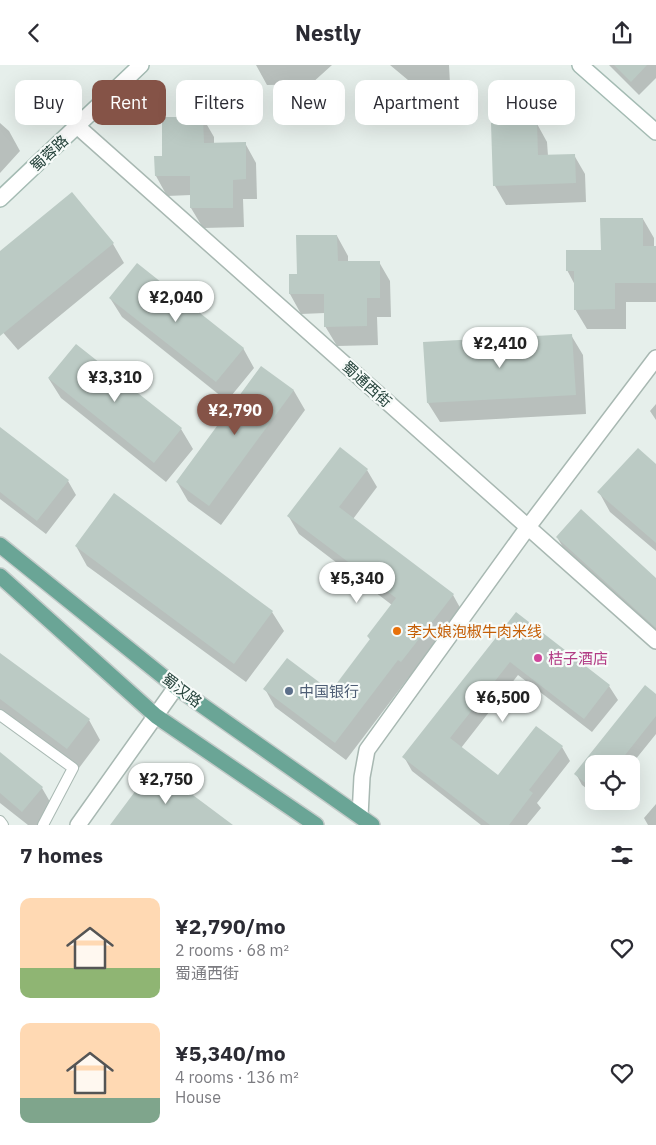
<!DOCTYPE html>
<meta charset="utf-8">
<style>
:root{--surface:#fff;--page:#f2f2f3;--text:#2b2b33;--muted:#7c7c81;--accent:#855347}
body{margin:0;font-family:"IBM Plex Sans","Noto Sans SC",sans-serif;background:var(--page);color:var(--text);height:100vh;display:flex;flex-direction:column;font-size:19px;white-space:nowrap}
*{box-sizing:border-box;margin:0}
p{font-size:16px;color:var(--muted)}
.icon{flex:none;width:28px;height:28px;fill:none;stroke:currentColor;stroke-width:2;stroke-linecap:round;stroke-linejoin:round}
.map{position:relative;height:760px;overflow:hidden}
.sheet{display:flex;flex-direction:column;background:var(--surface);flex:1}
.sheet>*{flex:none}
.top-card{position:absolute;left:15px;top:15px;width:626px;height:45px;display:flex;gap:10px}
.controls{position:absolute;left:585px;top:690px;display:grid;gap:10px}
.controls a{display:grid;place-items:center;width:55px;height:55px;border-radius:10px;background:var(--surface);box-shadow:0 5px 20px #0002;font-size:25px}
.price{position:absolute;translate:-50% -42px;padding:0 11px;border-radius:18px;background:#fff;color:#222;font-size:16px;line-height:32px;filter:drop-shadow(0 1px 2px #0008)}
.price::after{content:'';position:absolute;left:50%;top:30px;width:15px;height:11px;margin-left:-8px;background:inherit;clip-path:polygon(0 0,100% 0,50% 100%)}
.price.on{background:var(--accent);color:#fff}
ul{padding:0;list-style:none}
li{display:flex;align-items:center;gap:15px;height:125px;padding:0 20px}
li span{display:grid;place-items:center;flex:none;width:140px;height:100px;border-radius:10px;color:#555}
li>.icon{margin-inline-start:auto}
span .icon{width:60px;height:60px;fill:#fffc;stroke-width:1}
li b{font-size:21px}
h2{display:flex;justify-content:space-between;align-items:center;height:60px;padding:0 20px;font-size:21px}
.chip{padding:0 18px;border-radius:10px;background:var(--surface);box-shadow:0 5px 20px #0002;font-size:18px;line-height:45px}
.chip.on{background:var(--accent);color:#fff}
header{display:flex;justify-content:space-between;align-items:center;height:65px;padding:0 20px;background:var(--surface);font-size:22px;font-weight:700}
.map>svg:first-child{display:block}
</style>
<header><svg class="icon" aria-label="back" viewBox="0 0 24 24"><path d="M15 5l-7 7 7 7"/></svg>Nestly<svg class="icon" aria-label="share" viewBox="0 0 24 24"><path d="M12 15V3M7 8l5-5 5 5M5 13v7h14v-7"/></svg></header>
<div class="map">
<svg width="656" height="760" viewBox="0 0 656 760">
<rect width="100%" height="100%" fill="#e6efeb"/>
<path fill="#0003" d="M256,0H332L311,19L267,20Z
M390,0H449L450,19L414,20Z
M609,0H656V13L639,30Z
M203,53L214,72V79L245,78L256,98L257,134H243L244,162L203,163L191,143V130L167,131L156,111L164,92Z
M536,57L547,77L548,91L574,90L585,109L586,137L506,140L495,121Z
M0,58L9,66L20,86L0,108Z
M643,154L654,173V182H656V237H626V264H587L575,244V220L567,205L602,187Z
M337,171L348,191V197H379L390,216L391,252H377L378,280L337,281L325,261V248L301,249L290,229V211L298,210Z
M113,179L124,198L18,285L0,264V187Z
M110,233L243,283L254,303L227,336L122,252Z
M571,270L583,290L586,349L440,357L428,338Z
M76,280L181,364L193,384L166,417L61,333L49,314Z
M261,302L294,326L305,345L221,460L188,436L177,417Z
M656,339V355L650,346Z
M0,363L68,416L76,430L46,469L0,434Z
M656,401V486L610,447L599,427Z
M367,405L377,422L353,454L453,530L463,548L412,614L409,612L346,695L275,642L265,624L331,628L371,576L368,571L392,540L299,469L289,452Z
M557,472L656,515V571L568,491Z
M76,481L272,547L284,566L246,617L87,501Z
M516,549L609,621L618,635L592,667L518,610L461,683L498,712L562,682L570,696L537,738L541,743L527,760H481L412,706L404,692Z
M0,590L89,655L100,675L79,703L0,644Z
M656,630V669L631,700L594,699V729L582,720L576,709Z
M0,689L42,723L53,742L38,760H28L0,738Z
M656,739V760H648L644,753Z"/>
<path fill="#bbcac4" d="M614,0H647L631,17Z
M162,52H203L204,78L246,77V114L233,115V143H190V111H155L154,91H162Z
M537,56L538,90L575,89L576,118L493,121L491,58Z
M72,127L114,178L0,271V186Z
M600,153H643V181H656V218H615V244L574,245V206H566V185H601Z
M296,170H337L338,196H380V233H367V261L324,262V229H289V209H297Z
M137,198L244,283L216,317L109,233Z
M572,269L576,330L427,338L423,277Z
M76,279L182,363L154,398L48,313Z
M261,301L294,325L209,441L176,417Z
M0,362L69,415L37,456L0,427Z
M340,382L368,404L339,442L454,529L401,597L398,595L335,678L263,624L287,593L331,626L370,574L367,571L396,533L287,451Z
M638,383L656,399V478L597,427Z
M114,428L273,546L234,599L75,481Z
M581,444L656,513V563L556,472Z
M516,547L610,620L584,654L510,597L450,673L498,710L536,661L563,681L529,725L533,728L509,760H490L402,692Z
M0,588L90,654L67,684L0,634Z
M645,620L656,629V651L618,699H594V725L574,709Z
M0,687L43,722L22,747L0,728Z
M154,701L233,760H110Z"/>
<g fill="none" stroke-linecap="round" stroke-linejoin="round">
<g stroke="#a8b8b2" stroke-width="12">
<path id="lane" d="M0,650L73,703L43,760
M0,756L3,760"/>
</g>
<g stroke="#a8b8b2" stroke-width="18">
<path id="street" d="M77,61L656,576
M360,751L362,712L367,685L528,462L656,293
M78,760L176,622"/>
</g>
<g stroke="#a4bbb3" stroke-width="18">
<path id="secondary" d="M580,0L656,67
M0,134L141,0"/>
</g>
<g stroke="#c2cac8" stroke-width="18">
<path id="primary" d="M0,480L176,622L372,760
M0,511L156,651L316,760"/>
</g>
<use href="#lane" stroke="#fff" stroke-width="10"/>
<use href="#street" stroke="#fff" stroke-width="15"/>
<use href="#secondary" stroke="#fff" stroke-width="15"/>
<use href="#primary" stroke="#6aa596" stroke-width="15"/>
</g>
<circle fill="#e8710a" stroke="#f7fbf9" stroke-width="2" cx="397" cy="566" r="5"/>
<circle fill="#d1479c" stroke="#f7fbf9" stroke-width="2" cx="538" cy="593" r="5"/>
<circle fill="#5c6f8a" stroke="#f7fbf9" stroke-width="2" cx="289" cy="626" r="5"/>
<g text-anchor="middle" dominant-baseline="central" stroke-width="4.5" stroke-linejoin="round" paint-order="stroke">
<g font-size="15" fill="#24423a" stroke="#f7fbf9">
<text transform="translate(49 88) rotate(-43)">蜀蓉路</text>
<text transform="translate(367 319) rotate(42)">蜀通西街</text>
<text transform="translate(182 625) rotate(37)">蜀汉路</text>
</g>
<g font-size="15" fill="#c56008" stroke="#f7fbf9" text-anchor="start">
<text x="407" y="566">李大娘泡椒牛肉米线</text>
</g>
<g font-size="15" fill="#b23c85" stroke="#f7fbf9" text-anchor="start">
<text x="548" y="593">桔子酒店</text>
</g>
<g font-size="15" fill="#4e5e75" stroke="#f7fbf9" text-anchor="start">
<text x="299" y="626">中国银行</text>
</g>
</g>
</svg>
<div class="controls">
<a><svg class="icon" aria-label="locate" viewBox="0 0 24 24"><circle cx="12" cy="12" r="6"/><path d="M12 2v4M12 18v4M2 12h4M18 12h4"/></svg></a>
</div>
<b class="price" style="left:176px;top:258px">¥2,040</b>
<b class="price" style="left:500px;top:304px">¥2,410</b>
<b class="price" style="left:115px;top:338px">¥3,310</b>
<b class="price on" style="left:235px;top:371px">¥2,790</b>
<b class="price" style="left:357px;top:539px">¥5,340</b>
<b class="price" style="left:503px;top:658px">¥6,500</b>
<b class="price" style="left:166px;top:740px">¥2,750</b>
<div class="top-card">
<a class="chip">Buy</a>
<a class="chip on">Rent</a>
<a class="chip">Filters</a>
<a class="chip">New</a>
<a class="chip">Apartment</a>
<a class="chip">House</a>
</div>
</div>
<section class="sheet">
<h2>7 homes<svg class="icon" aria-label="filters" viewBox="0 0 24 24"><path d="M4 7h16M4 17h16"/><circle cx="9" cy="7" r="2"/><circle cx="15" cy="17" r="2"/></svg></h2>
<ul>
<li><span style="background:linear-gradient(#ffd9b3 70%,#8fb573 0)"><svg class="icon" aria-label="home" viewBox="0 0 24 24"><path d="M3 11l9-7 9 7M6 9v11h12V9"/></svg></span><div><b>¥2,790/mo</b><p>2 rooms · 68 m²</p><p>蜀通西街</p></div><svg class="icon" aria-label="heart" viewBox="0 0 24 24"><path d="M12 20l-8-8c-3-5 5-10 8-4 3-6 11-1 8 4z"/></svg></li>
<li><span style="background:linear-gradient(#ffd9b3 75%,#7fa58c 0)"><svg class="icon" aria-label="home" viewBox="0 0 24 24"><path d="M3 11l9-7 9 7M6 9v11h12V9"/></svg></span><div><b>¥5,340/mo</b><p>4 rooms · 136 m²</p><p>House</p></div><svg class="icon" aria-label="heart" viewBox="0 0 24 24"><path d="M12 20l-8-8c-3-5 5-10 8-4 3-6 11-1 8 4z"/></svg></li>
</ul>
</section>
